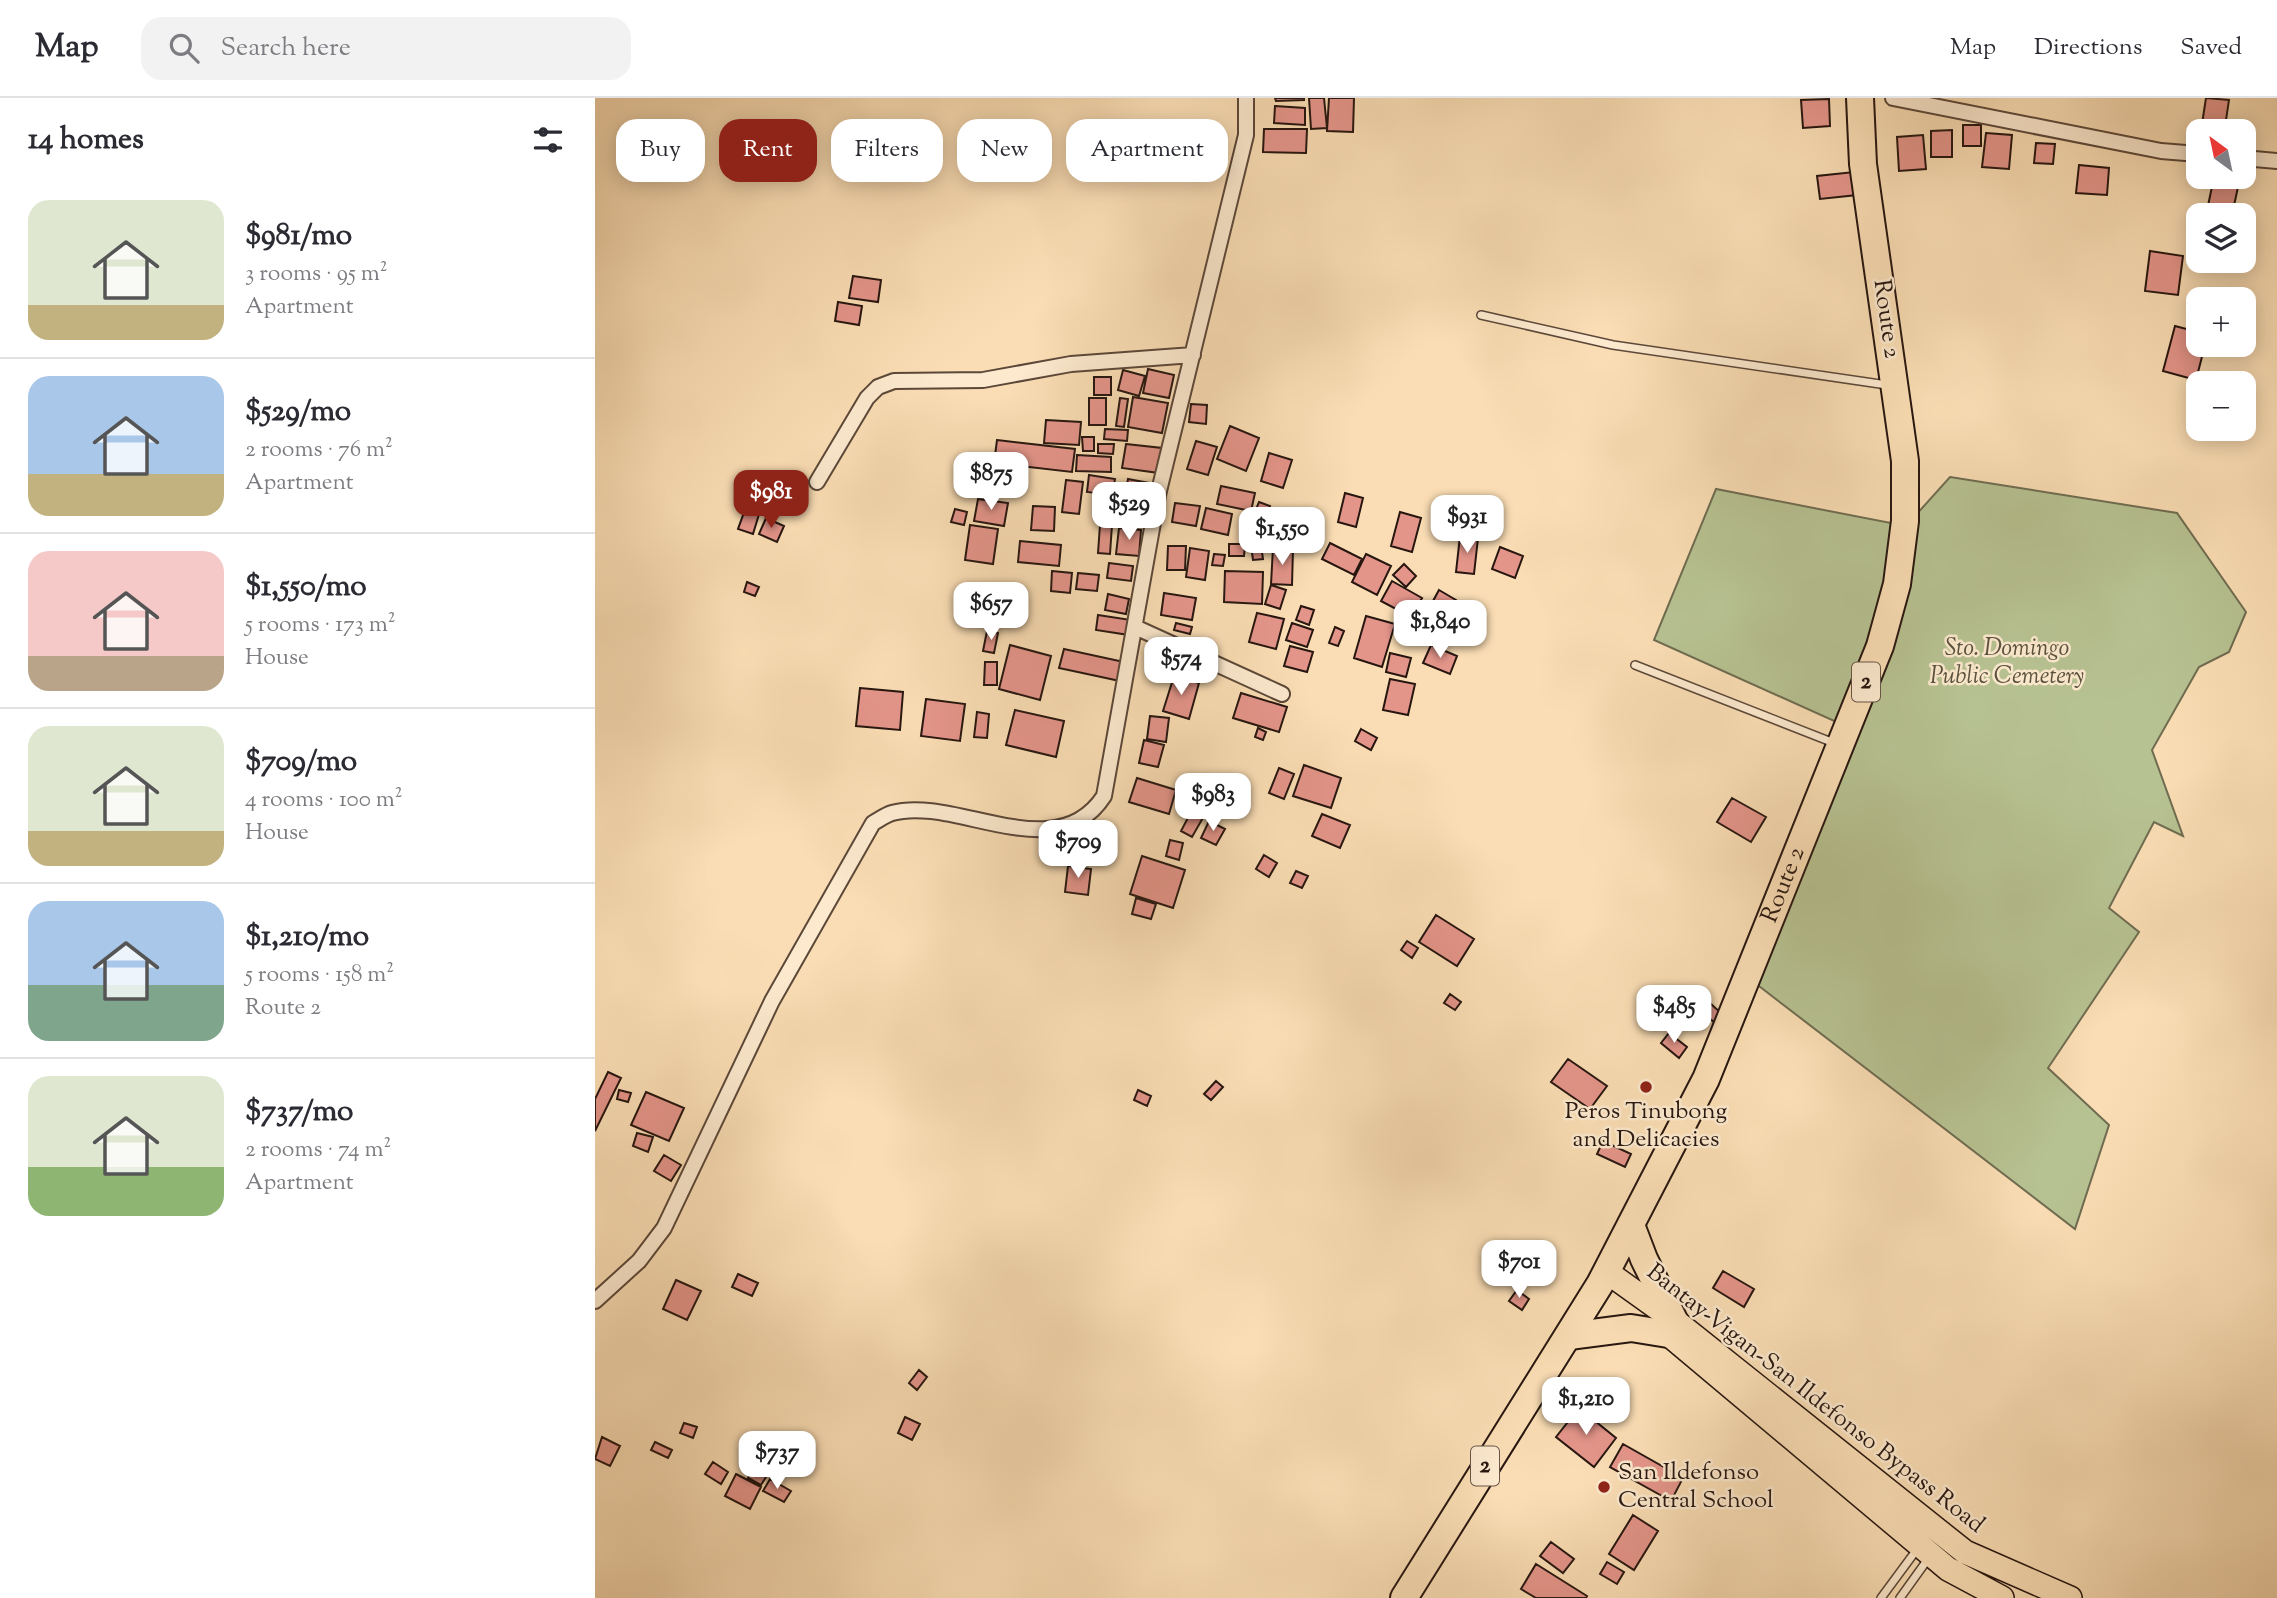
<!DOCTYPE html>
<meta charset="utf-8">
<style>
:root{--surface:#fff;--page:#f2f2f3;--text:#2b2b33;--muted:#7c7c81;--line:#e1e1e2;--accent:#8f2418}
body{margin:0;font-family:"Sorts Mill Goudy",serif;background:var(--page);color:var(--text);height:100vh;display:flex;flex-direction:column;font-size:26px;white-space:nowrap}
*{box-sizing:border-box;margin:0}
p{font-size:23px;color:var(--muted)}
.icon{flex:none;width:38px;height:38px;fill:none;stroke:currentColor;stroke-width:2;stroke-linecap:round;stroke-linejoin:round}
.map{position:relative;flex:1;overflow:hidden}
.panel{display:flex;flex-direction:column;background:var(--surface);width:595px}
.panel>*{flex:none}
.banner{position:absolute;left:21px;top:21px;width:665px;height:63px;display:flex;gap:14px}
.needle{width:46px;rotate:327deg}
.tools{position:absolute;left:1591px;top:21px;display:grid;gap:14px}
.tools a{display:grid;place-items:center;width:70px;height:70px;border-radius:14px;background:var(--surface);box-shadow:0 4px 18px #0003;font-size:35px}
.price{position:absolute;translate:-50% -60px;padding:0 16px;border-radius:14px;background:#fff;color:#222;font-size:23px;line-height:46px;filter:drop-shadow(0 2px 4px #0008)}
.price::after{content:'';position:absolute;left:50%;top:42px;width:21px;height:16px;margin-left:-10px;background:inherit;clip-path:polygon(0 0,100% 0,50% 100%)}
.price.selected{background:var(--accent);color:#fff}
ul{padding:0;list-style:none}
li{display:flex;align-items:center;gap:21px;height:175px;padding:0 28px}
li+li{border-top:2px solid var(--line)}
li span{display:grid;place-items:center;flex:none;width:196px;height:140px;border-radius:21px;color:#555}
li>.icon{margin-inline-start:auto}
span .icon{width:84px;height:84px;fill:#fffc;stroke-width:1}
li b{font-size:30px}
h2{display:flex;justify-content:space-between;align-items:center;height:84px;padding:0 28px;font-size:30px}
.tag{padding:0 24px;border-radius:21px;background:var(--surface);box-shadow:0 4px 18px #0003;font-size:24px;line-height:63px}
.tag.selected{background:var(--accent);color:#fff}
header{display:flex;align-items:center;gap:42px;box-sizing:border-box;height:98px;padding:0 35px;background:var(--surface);border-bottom:2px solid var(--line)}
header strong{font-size:33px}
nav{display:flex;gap:38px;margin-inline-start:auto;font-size:24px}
.search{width:490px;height:63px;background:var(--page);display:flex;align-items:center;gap:18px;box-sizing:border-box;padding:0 24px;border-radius:21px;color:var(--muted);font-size:26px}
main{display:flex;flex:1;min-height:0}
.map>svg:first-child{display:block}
</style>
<header>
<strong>Map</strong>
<div class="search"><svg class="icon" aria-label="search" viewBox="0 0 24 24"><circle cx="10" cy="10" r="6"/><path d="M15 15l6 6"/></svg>Search here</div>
<nav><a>Map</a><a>Directions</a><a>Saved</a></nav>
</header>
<main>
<section class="panel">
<h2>14 homes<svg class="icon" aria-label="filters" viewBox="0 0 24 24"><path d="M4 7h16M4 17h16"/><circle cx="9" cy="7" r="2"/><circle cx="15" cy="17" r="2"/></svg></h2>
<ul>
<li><span style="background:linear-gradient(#dfe7d0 75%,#c2b280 0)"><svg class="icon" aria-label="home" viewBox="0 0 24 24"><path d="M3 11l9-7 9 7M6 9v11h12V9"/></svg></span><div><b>$981/mo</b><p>3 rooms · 95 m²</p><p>Apartment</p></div></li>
<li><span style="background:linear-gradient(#a9c7e8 70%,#c2b280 0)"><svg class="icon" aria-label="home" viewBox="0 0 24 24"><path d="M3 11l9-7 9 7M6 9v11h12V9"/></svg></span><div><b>$529/mo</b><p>2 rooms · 76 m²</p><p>Apartment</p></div></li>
<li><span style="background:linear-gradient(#f6c9c9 75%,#b9a48a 0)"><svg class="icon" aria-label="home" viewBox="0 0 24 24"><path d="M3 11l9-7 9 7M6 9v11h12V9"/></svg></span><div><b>$1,550/mo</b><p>5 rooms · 173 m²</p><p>House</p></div></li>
<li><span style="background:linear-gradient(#dfe7d0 75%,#c2b280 0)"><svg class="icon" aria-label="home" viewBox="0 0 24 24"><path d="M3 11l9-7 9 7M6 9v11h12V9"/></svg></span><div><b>$709/mo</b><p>4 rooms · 100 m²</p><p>House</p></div></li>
<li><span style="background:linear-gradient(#a9c7e8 60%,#7fa58c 0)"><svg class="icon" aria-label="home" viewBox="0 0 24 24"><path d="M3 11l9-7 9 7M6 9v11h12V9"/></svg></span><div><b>$1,210/mo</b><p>5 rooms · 158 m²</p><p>Route 2</p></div></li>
<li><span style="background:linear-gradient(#dfe7d0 65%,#8fb573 0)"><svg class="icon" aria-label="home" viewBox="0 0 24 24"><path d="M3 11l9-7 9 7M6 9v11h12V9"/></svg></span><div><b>$737/mo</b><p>2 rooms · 74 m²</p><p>Apartment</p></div></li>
</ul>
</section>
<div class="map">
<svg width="1682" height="1500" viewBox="0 0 1682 1500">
<rect width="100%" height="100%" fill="#faddb4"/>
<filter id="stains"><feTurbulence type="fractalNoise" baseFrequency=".00286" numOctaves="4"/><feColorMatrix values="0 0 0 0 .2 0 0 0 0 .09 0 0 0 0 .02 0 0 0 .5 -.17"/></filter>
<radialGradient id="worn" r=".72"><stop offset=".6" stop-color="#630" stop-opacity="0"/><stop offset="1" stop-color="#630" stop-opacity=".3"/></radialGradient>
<path fill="#b7c292" stroke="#6f6c51" stroke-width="2" d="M1355,379L1582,415L1651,514L1634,554L1604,569L1557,652L1588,738L1559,724L1514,810L1544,834L1453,970L1514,1027L1480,1131L1160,885L1255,630L1059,542L1121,391L1311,428Z"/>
<path fill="#e4958a" stroke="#271610" stroke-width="2" d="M680,0H709V2L681,3Z
M714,0H729L732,30L716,31Z
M734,0H759L758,34L732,33Z
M1611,0L1634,2L1630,29L1607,26Z
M1234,1L1235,28L1208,30L1206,2Z
M680,8L710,10V27L679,25Z
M1368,27H1386V48H1368Z
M669,31H712L711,55L668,54Z
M1357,32V59H1336V33Z
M1391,35L1417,37L1414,71L1387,69Z
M1648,36L1657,38L1654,52L1648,51Z
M1328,37L1331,71L1304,73L1302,39Z
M1441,45L1460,46L1458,66L1439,65Z
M1484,67L1514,70L1512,97L1481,95Z
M1259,74L1262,97L1225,101L1222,78Z
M1618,84L1643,89L1637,117H1611Z
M1555,153L1588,158L1583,197L1550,193Z
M1630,163H1640V168L1629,167Z
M258,178L286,182L283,204L254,200Z
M243,204L267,208L264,227L240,223Z
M1580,228L1603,234V247H1610L1601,282L1568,273Z
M553,271L579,277L574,300L548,295Z
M528,272L550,278L544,298L523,292Z
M499,279H516V297H499Z
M538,299L573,305L567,335L533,329Z
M494,300H511V327H494Z
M525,300L533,301L529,329L521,328Z
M596,306L612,307L611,326L594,324Z
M451,322L486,324L484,347L449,345Z
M635,328L664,340L651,373L622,361Z
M510,331L533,332L532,343L509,341Z
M487,339H499V353H488Z
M402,342L480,351L477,374L399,365Z
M601,343L622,349L613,377L592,371Z
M503,346H519L518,356L503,355Z
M531,346L567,350L564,375L527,370Z
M674,355L697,362L688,390L666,383Z
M482,357L516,359V374L481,373Z
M494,377L520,381L517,397L492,394Z
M533,381L560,386L556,408L529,403Z
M471,382L488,384L484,416L467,414Z
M626,388L660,395L656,413L622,406Z
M750,395L768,400L761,429L743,424Z
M383,401L413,405L409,428L379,423Z
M664,404L675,408L668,426L657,421Z
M580,405L605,408L601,428L577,424Z
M438,408L460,409L459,433L436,432Z
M511,408L558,415L556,429L509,422Z
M151,409L165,413L158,436L143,431Z
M611,410L637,416L633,437L606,431Z
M360,411L372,414L369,427L356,424Z
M805,414L826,420L817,454L796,448Z
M171,420L189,428L182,444L164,436Z
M684,421L709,428L703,448L678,440Z
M375,427L403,431L398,466L370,462Z
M505,427H517L515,456L503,455Z
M524,430L546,432L544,458L521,456Z
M865,438L883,440L879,476L861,474Z
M425,443L466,447L464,468L423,464Z
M735,445L767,461L759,477L727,461Z
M634,446H650L649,458H634Z
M666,447L668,461L658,462L656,448Z
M573,448H591L590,472H572Z
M905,449L928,458L920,480L897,471Z
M595,450L614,453L610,482L591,479Z
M678,450L698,451L697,487L676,486Z
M619,456L630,457L628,468L617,467Z
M771,456L796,468L782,497L757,484Z
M514,465L538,468L536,483L512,480Z
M809,466L821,478L811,489L798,477Z
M457,473L477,475L475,495L456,493Z
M630,473L668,474L667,506L629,504Z
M483,475L504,477L502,493L481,491Z
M797,483L827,500L816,519L786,503Z
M152,484L164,489L160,498L149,494Z
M676,487L691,492L685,511L670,506Z
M844,492L861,502L847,526L831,516Z
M569,495L601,500L597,522L566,517Z
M513,496L534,501L531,516L510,512Z
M706,508L719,512L714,527L701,522Z
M662,515L689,521L681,551L654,544Z
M503,517L536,522L534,537L501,532Z
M771,518L800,526L787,569L759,560Z
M581,525L597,529L595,536L579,532Z
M697,525L718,532L712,549L691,542Z
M740,529L749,533L743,548L734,545Z
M392,533L403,535L399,555L388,553Z
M415,547L456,558L445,602L404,591Z
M836,547L862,558L855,576L828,565Z
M695,548L718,554L712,574L689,568Z
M469,551L529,564L525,583L464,570Z
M795,555L816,560L811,579L791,574Z
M390,564H402V587H389Z
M579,578L604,585L594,621L568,613Z
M795,581L820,586L813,617L788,612Z
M265,590L308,594L305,632L261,628Z
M646,595L692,609L684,634L638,620Z
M331,601L370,606L365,643L326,638Z
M420,612L469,623L461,659L411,647Z
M382,614L394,616L392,640L379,639Z
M555,618L574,620L571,644L552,641Z
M663,630L671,634L668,642L660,639Z
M766,631L782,640L776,652L760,643Z
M549,642L569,647L563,669L544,665Z
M709,667L746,680L736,710L698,698Z
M684,670L699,676L689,701L674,695Z
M542,680L581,692L574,716L534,704Z
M1137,700L1171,719L1156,744L1122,724Z
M597,712L609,718L597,739L586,733Z
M727,716L755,727L745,750L717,738Z
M614,723L630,731L621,747L606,740Z
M575,742L588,745L584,762L571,758Z
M669,757L682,765L674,779L661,771Z
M547,758L590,772L578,810L535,796Z
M473,768L496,771L493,797L470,794Z
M701,773L713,778L707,790L695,785Z
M541,800L561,806L556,821L537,816Z
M841,817L879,841L862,868L824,844Z
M812,843L823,850L817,860L806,852Z
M855,896L866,904L860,912L849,905Z
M1116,906L1127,916L1120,925L1108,915Z
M1074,935L1092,949L1084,960L1066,945Z
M973,961L1012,988L995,1011L956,984Z
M13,974L26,980L0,1033V1001Z
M621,983L628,989L616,1002L609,996Z
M24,992L36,995L33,1004L22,1001Z
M543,992L556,998L552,1008L539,1002Z
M51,994L89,1010L74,1043L36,1027Z
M42,1035L58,1039L53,1054L38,1048Z
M1008,1043L1036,1056L1030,1069L1002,1056Z
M69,1057L86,1067L76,1083L59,1073Z
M1128,1173L1159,1191L1149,1209L1118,1190Z
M143,1176L163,1185L157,1198L137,1189Z
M81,1182L106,1193L92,1222L68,1211Z
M922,1192L934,1201L927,1212L914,1203Z
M324,1272L332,1279L322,1292L314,1285Z
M984,1310L1021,1340L999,1369L961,1339Z
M310,1319L325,1326L317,1342L303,1335Z
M89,1325L102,1329L98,1340L85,1335Z
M7,1339L25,1348L15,1368L0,1361Z
M60,1344L77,1352L73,1360L56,1352Z
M1028,1346L1088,1380L1076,1403L1015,1369Z
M118,1364L133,1374L126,1386L110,1376Z
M158,1371L171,1379L166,1387L153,1380Z
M141,1376L166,1389L155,1411L130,1398Z
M175,1381L196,1393L189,1404L168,1393Z
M1038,1417L1063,1433L1039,1472L1014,1456Z
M956,1444L979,1461L968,1475L945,1458Z
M1012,1464L1029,1474L1022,1486L1005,1476Z
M941,1466L992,1498L991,1500H941L926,1491Z"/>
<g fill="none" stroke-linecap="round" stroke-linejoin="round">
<g stroke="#5c4839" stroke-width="10">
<path id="lane" d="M886,217L1018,247L1292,287
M1040,567L1239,645
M1286,1500L1323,1450
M1305,1500L1333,1461"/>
</g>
<g stroke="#5c4839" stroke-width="18">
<path id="street" d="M1298,0L1566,53L1603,56
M1648,60L1682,63
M222,384L272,300L283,289L299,283L388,282L476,266L598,257
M540,529L687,596
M0,1203L44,1163L69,1130L177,903L278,725C284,722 290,717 297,715C360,697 461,772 509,698L563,397L651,37V0"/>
</g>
<g stroke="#271610" stroke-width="26">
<path id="primary" d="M1012,1174L1079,1222L1370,1454L1475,1500
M1073,1236L1353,1471L1407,1500"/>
</g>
<g stroke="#271610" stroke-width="30">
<g id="highway">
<path d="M1036,1127L1049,1161L1079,1222"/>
<path d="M974,1238L1036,1230L1073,1236"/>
<path id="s1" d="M809,1500L1005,1186L1111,981L1285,548L1302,486L1310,423V363L1268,66L1265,0"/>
</g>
</g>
<use href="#lane" stroke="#fce9ce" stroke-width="7"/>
<use href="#street" stroke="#fce9ce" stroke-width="14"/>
<use href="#primary" stroke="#faddb4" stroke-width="23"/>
<use href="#highway" stroke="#faddb4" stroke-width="26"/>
</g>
<g fill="#8f2418" stroke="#fce9ce" stroke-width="2.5">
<circle cx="1051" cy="989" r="7"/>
<circle cx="1009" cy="1389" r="7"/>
</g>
<g text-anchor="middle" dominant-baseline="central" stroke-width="5" stroke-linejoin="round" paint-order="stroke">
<g fill="#fce9ce" stroke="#675549" stroke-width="2">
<rect x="1257" y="564.5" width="28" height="39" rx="5"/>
<rect x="876" y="1348.5" width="28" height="39" rx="5"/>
</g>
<g font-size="23" font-weight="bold" fill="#271610">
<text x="1271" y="584">2</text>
<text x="890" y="1368">2</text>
</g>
<g font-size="24" fill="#271610" stroke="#fce9ce">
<text transform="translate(1291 221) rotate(82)">Route 2</text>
<text stroke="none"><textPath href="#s1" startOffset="810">Route 2</textPath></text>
<text transform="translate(1220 1301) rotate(38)">Bantay-Vigan-San Ildefonso Bypass Road</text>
</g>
<g font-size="24" font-style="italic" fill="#59523e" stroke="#fce9ce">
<text x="1412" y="551">Sto. Domingo<tspan x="1412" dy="28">Public Cemetery</tspan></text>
</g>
<g font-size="24" fill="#271610" stroke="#fce9ce">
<text x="1051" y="1014">Peros Tinubong<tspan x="1051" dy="28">and Delicacies</tspan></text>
<text x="1023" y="1375" text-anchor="start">San Ildefonso<tspan x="1023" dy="28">Central School</tspan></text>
</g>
</g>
<rect width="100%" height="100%" filter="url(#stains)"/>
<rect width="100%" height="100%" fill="url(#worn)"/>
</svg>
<div class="tools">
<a><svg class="needle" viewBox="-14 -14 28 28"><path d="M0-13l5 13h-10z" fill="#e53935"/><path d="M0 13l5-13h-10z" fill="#7c7c81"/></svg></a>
<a><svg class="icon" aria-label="layers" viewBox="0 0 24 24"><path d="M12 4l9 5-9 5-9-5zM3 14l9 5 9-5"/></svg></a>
<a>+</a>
<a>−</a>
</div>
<b class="price" style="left:396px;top:414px">$875</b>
<b class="price selected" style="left:176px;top:432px">$981</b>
<b class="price" style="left:534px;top:444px">$529</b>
<b class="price" style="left:872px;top:457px">$931</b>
<b class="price" style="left:687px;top:469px">$1,550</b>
<b class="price" style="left:396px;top:544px">$657</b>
<b class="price" style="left:845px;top:562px">$1,840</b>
<b class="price" style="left:586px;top:599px">$574</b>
<b class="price" style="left:618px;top:735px">$983</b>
<b class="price" style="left:483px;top:782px">$709</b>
<b class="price" style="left:1079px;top:947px">$485</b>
<b class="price" style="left:924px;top:1202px">$701</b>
<b class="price" style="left:991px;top:1339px">$1,210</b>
<b class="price" style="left:182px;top:1393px">$737</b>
<div class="banner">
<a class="tag">Buy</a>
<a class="tag selected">Rent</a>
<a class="tag">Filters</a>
<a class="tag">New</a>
<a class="tag">Apartment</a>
</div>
</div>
</main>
